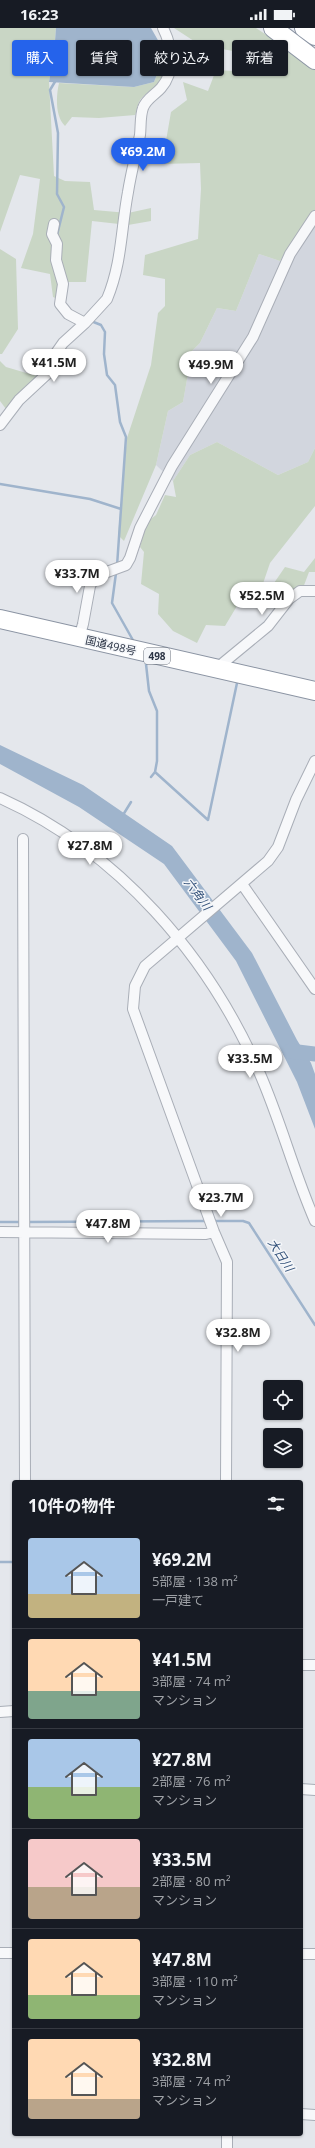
<!DOCTYPE html>
<html lang="ja">
<meta charset="utf-8">
<style>
:root{--surface:#171b24;--page:#242831;--text:#f1f3f6;--muted:#9ea1a6;--line:#363941;--accent:#2563eb}
body{margin:0;font-family:"Open Sans","Noto Sans JP",sans-serif;background:var(--page);color:var(--text);height:100vh;display:flex;flex-direction:column;font-size:15px;white-space:nowrap}
*{box-sizing:border-box;margin:0}
p{font-size:13px;color:var(--muted)}
.icon{flex:none;width:22px;height:22px;fill:none;stroke:currentColor;stroke-width:2;stroke-linecap:round;stroke-linejoin:round}
.map{position:relative;flex:1;overflow:hidden}
.panel{position:absolute;left:12px;top:1452px;width:291px;height:656px;display:flex;flex-direction:column;background:var(--surface);border-radius:4px;box-shadow:0 1px 3px #0004}
.panel>*{flex:none}
.guide{position:absolute;left:12px;top:12px;width:291px;height:36px;display:flex;gap:8px}
.buttons{position:absolute;left:263px;top:1352px;display:grid;gap:8px}
.buttons a{display:grid;place-items:center;width:40px;height:40px;border-radius:4px;background:var(--surface);box-shadow:0 1px 3px #0004;font-size:20px}
.price{position:absolute;translate:-50% -34px;padding:0 9px;border-radius:14px;background:#fff;color:#222;font-size:13px;line-height:26px;filter:drop-shadow(0 1px 2px #0008)}
.price::after{content:'';position:absolute;left:50%;top:24px;width:12px;height:9px;margin-left:-6px;background:inherit;clip-path:polygon(0 0,100% 0,50% 100%)}
.price.selected{background:var(--accent);color:#fff}
ul{padding:0;list-style:none}
li{display:flex;align-items:center;gap:12px;height:100px;padding:0 16px}
li+li{border-top:1px solid var(--line)}
li span{display:grid;place-items:center;flex:none;width:112px;height:80px;border-radius:4px;color:#555}
li>.icon{margin-inline-start:auto}
span .icon{width:48px;height:48px;fill:#fffc;stroke-width:1}
li b{font-size:17px}
h2{display:flex;justify-content:space-between;align-items:center;height:48px;padding:0 16px;font-size:17px}
.pill{padding:0 14px;border-radius:4px;background:var(--surface);box-shadow:0 1px 3px #0004;font-size:14px;line-height:36px}
.pill.selected{background:var(--accent);color:#fff}
.status{display:flex;justify-content:space-between;align-items:center;height:28px;padding:0 20px;background:var(--surface);direction:ltr}
.status svg{height:11px;fill:currentColor}
.map>svg:first-child{display:block}
</style>
<div class="status"><b>16:23</b><svg viewBox="0 0 49 12"><path d="M0 12V9h3v3zM5 12V6h3v6zM10 12V3h3v9zM15 12V0h3v12zM26 1h20v11H26zM47 4h2v5h-2z"/></svg></div>
<div class="map">
<svg width="315" height="2120" viewBox="0 0 315 2120">
<rect width="100%" height="100%" fill="#e4e7ec"/>
<path fill="#d2d6de" d="M315,182V420L308,434L278,447L217,414L190,427L173,453L156,437L168,383L183,374L192,323L200,315L217,280L236,283L259,226L280,233Z"/>
<path fill="#c9d6c5" d="M0,0H56L54,26L49,54L54,148L65,153L90,154L94,182L128,185L151,180V193L128,197L92,193L86,254H60L58,271L53,269L50,246L21,240L33,206L40,151L20,147L0,204Z
M174,0H256L310,36L315,29V182L280,233L259,226L236,283L217,280L200,315L192,323L183,374L168,383L156,437L124,513L118,507L127,410L151,337L158,285L165,278V251L143,247L145,227L198,211L201,161L200,135L162,136L171,84L187,72L183,54L208,63L216,42L234,43L233,23L200,17Z
M166,30C173,58 148,58 139,74C137,78 137,83 135,87L99,90L72,89L65,98C55,88 56,68 59,55L134,59L154,54L161,36Z
M0,221L16,231L18,301L2,326H0Z
M0,333L6,339L40,349L6,381L0,373Z
M217,414L278,447L308,434L315,420V478L270,535L255,579L237,578L225,598L206,597L197,615L173,603L158,586L159,566L141,556L144,524L140,519L147,494L156,487L165,467L176,469L173,453L190,427Z
M315,530V544H309L303,560L286,567L276,581L263,571L285,539L304,544Z"/>
<path fill="#9fb4cc" d="M56,0H151L159,14L166,30L161,36L154,54L134,59L49,54L54,26Z
M0,717L83,757L172,818L252,925L297,1012L311,1035L315,1046V1101L297,1054L236,933L164,836L79,779L0,736Z"/>
<g fill="none" stroke-linecap="round" stroke-linejoin="round">
<path stroke="#9fb4cc" stroke-width="2.5" d="M56,52L50,62L58,105L57,166L64,179L57,207
M91,293L101,297L105,304L104,326L107,347L115,357L120,394L126,409L117,538
M0,456L90,471L121,481
M116,545L112,575L134,614
M146,636L149,663L157,683V733L155,744L151,749
M155,744L208,792L237,655
M123,787L131,774
M213,1193H243L249,1195L315,1297
M0,1194H22
M27,1194L206,1193
M0,1534H14"/>
<path stroke="#9fb4cc" stroke-width="15" d="M290,1023L315,1026"/>
<g stroke="#a9aeb7" stroke-width="12">
<path id="street" d="M54,196L52,206L57,216L56,232L63,256L60,276L68,286L85,295
M0,397L19,372L47,346L56,325L63,315L85,295L107,271C122,235 121,201 128,164C131,145 136,126 140,107C141,98 140,88 143,80C146,71 155,67 161,60C176,43 172,18 163,0
M79,610L83,596L90,558L93,552L107,544L126,537L130,530L140,500L172,438L253,309L290,226L315,188
M217,640L268,598L289,571L300,563H315
M0,770C118,823 209,928 260,1046C281,1094 294,1145 315,1193
M23,811L25,1454
M242,856L315,961
M0,1204L206,1206L214,1204
M226,1454L227,1234L214,1204L133,981L135,958L145,938L268,833L278,819L296,772L315,733
M301,1637H315
M0,1684L14,1683
M301,1761L315,1762
M0,1925H14
M301,1926H315
M301,2086L315,2087
M227,2120V2106"/>
</g>
<g stroke="#8b94a3" stroke-width="20">
<path id="highway" d="M273,0L315,32
M304,0L315,8
M0,591L315,663"/>
</g>
<use href="#street" stroke="#f7f8fa" stroke-width="10"/>
<use href="#highway" stroke="#fff" stroke-width="18"/>
</g>
<g text-anchor="middle" dominant-baseline="central" stroke-width="3" stroke-linejoin="round" paint-order="stroke">
<rect fill="#f4f6f9" stroke="#676e7b" stroke-width="1" x="144" y="620" width="26" height="16" rx="3"/>
<g font-size="10" font-weight="bold" fill="#2b3445">
<text x="157" y="628">498</text>
</g>
<g font-size="11" fill="#2b3445" stroke="#f4f6f9">
<text transform="translate(111 617) rotate(13)">国道498号</text>
</g>
<g font-size="12" font-style="italic" fill="#34527a" stroke="#f4f6f9">
<text transform="translate(198 866) rotate(53)">六角川</text>
<text transform="translate(281 1227) rotate(57)">大日川</text>
</g>
</g>
</svg>
<div class="buttons">
<a><svg class="icon" aria-label="locate" viewBox="0 0 24 24"><circle cx="12" cy="12" r="6"/><path d="M12 2v4M12 18v4M2 12h4M18 12h4"/></svg></a>
<a><svg class="icon" aria-label="layers" viewBox="0 0 24 24"><path d="M12 4l9 5-9 5-9-5zM3 14l9 5 9-5"/></svg></a>
</div>
<b class="price selected" style="left:143px;top:144px">¥69.2M</b>
<b class="price" style="left:54px;top:355px">¥41.5M</b>
<b class="price" style="left:211px;top:357px">¥49.9M</b>
<b class="price" style="left:77px;top:566px">¥33.7M</b>
<b class="price" style="left:262px;top:588px">¥52.5M</b>
<b class="price" style="left:90px;top:838px">¥27.8M</b>
<b class="price" style="left:250px;top:1051px">¥33.5M</b>
<b class="price" style="left:221px;top:1190px">¥23.7M</b>
<b class="price" style="left:108px;top:1216px">¥47.8M</b>
<b class="price" style="left:238px;top:1325px">¥32.8M</b>
<div class="guide">
<a class="pill selected">購入</a>
<a class="pill">賃貸</a>
<a class="pill">絞り込み</a>
<a class="pill">新着</a>
</div>
<section class="panel">
<h2>10件の物件<svg class="icon" aria-label="filters" viewBox="0 0 24 24"><path d="M4 7h16M4 17h16"/><circle cx="9" cy="7" r="2"/><circle cx="15" cy="17" r="2"/></svg></h2>
<ul>
<li><span style="background:linear-gradient(#a9c7e8 70%,#c2b280 0)"><svg class="icon" aria-label="home" viewBox="0 0 24 24"><path d="M3 11l9-7 9 7M6 9v11h12V9"/></svg></span><div><b>¥69.2M</b><p>5部屋 · 138 m²</p><p>一戸建て</p></div></li>
<li><span style="background:linear-gradient(#ffd9b3 65%,#7fa58c 0)"><svg class="icon" aria-label="home" viewBox="0 0 24 24"><path d="M3 11l9-7 9 7M6 9v11h12V9"/></svg></span><div><b>¥41.5M</b><p>3部屋 · 74 m²</p><p>マンション</p></div></li>
<li><span style="background:linear-gradient(#a9c7e8 60%,#8fb573 0)"><svg class="icon" aria-label="home" viewBox="0 0 24 24"><path d="M3 11l9-7 9 7M6 9v11h12V9"/></svg></span><div><b>¥27.8M</b><p>2部屋 · 76 m²</p><p>マンション</p></div></li>
<li><span style="background:linear-gradient(#f6c9c9 60%,#b9a48a 0)"><svg class="icon" aria-label="home" viewBox="0 0 24 24"><path d="M3 11l9-7 9 7M6 9v11h12V9"/></svg></span><div><b>¥33.5M</b><p>2部屋 · 80 m²</p><p>マンション</p></div></li>
<li><span style="background:linear-gradient(#ffd9b3 70%,#8fb573 0)"><svg class="icon" aria-label="home" viewBox="0 0 24 24"><path d="M3 11l9-7 9 7M6 9v11h12V9"/></svg></span><div><b>¥47.8M</b><p>3部屋 · 110 m²</p><p>マンション</p></div></li>
<li><span style="background:linear-gradient(#ffd9b3 75%,#b9a48a 0)"><svg class="icon" aria-label="home" viewBox="0 0 24 24"><path d="M3 11l9-7 9 7M6 9v11h12V9"/></svg></span><div><b>¥32.8M</b><p>3部屋 · 74 m²</p><p>マンション</p></div></li>
</ul>
</section>
</div>
